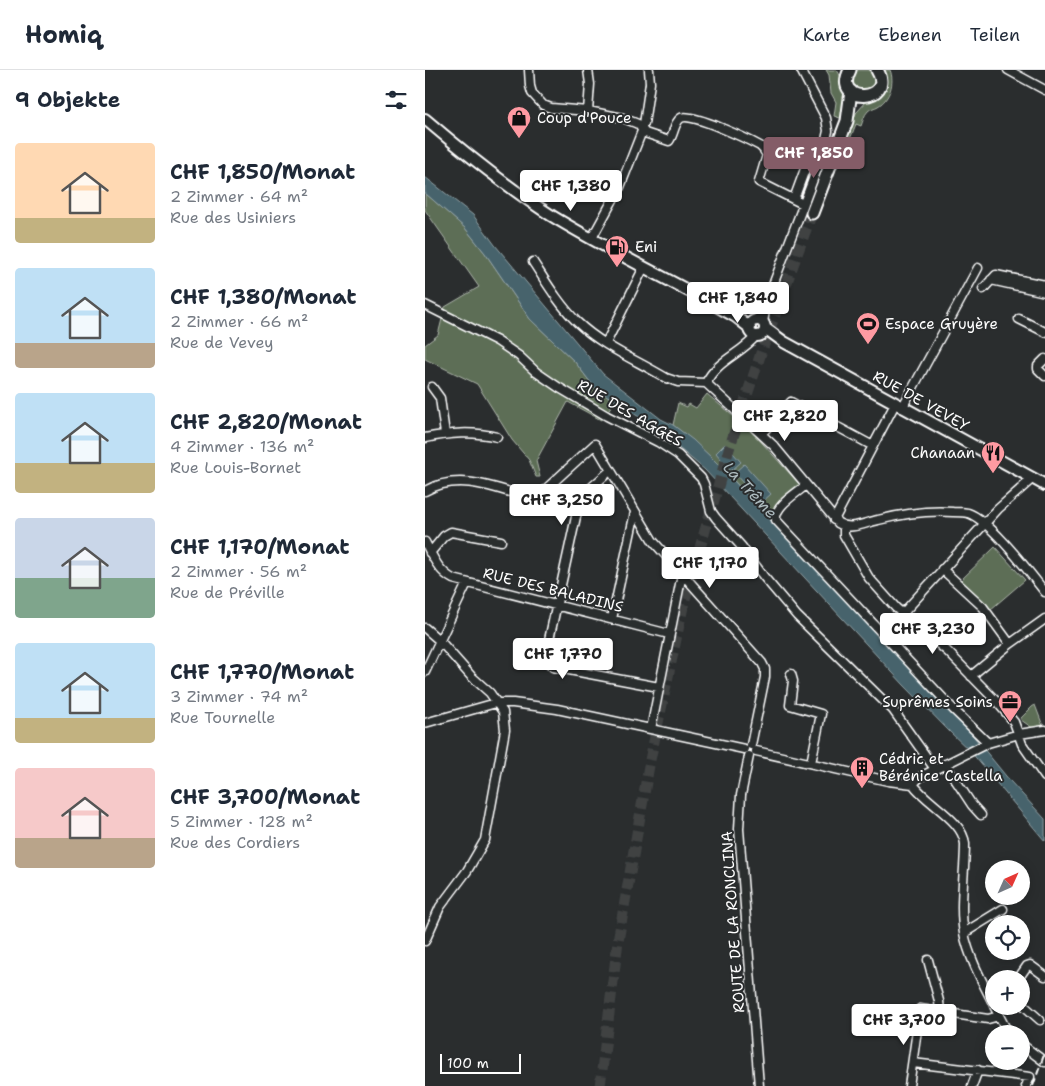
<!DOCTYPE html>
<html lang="de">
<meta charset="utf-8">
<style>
:root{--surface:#fff;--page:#f6f6f7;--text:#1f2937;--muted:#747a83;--line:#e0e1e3;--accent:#845c67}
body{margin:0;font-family:"Shantell Sans",sans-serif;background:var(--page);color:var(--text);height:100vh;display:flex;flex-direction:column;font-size:19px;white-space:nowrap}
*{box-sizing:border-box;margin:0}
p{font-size:16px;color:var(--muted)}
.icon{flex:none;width:28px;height:28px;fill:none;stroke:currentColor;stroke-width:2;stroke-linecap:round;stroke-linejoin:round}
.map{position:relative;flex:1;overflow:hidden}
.details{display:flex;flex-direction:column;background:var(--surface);width:425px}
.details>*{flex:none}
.needle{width:32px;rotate:45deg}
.fabs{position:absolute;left:560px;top:790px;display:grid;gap:10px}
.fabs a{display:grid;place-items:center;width:45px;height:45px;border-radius:50%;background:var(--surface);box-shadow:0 2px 12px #0003;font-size:25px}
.scale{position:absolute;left:15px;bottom:12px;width:81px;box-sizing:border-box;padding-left:5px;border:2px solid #fff;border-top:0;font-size:14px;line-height:18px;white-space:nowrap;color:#fff;-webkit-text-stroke:4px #2a2d2e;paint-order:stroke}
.price{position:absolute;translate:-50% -42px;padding:0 11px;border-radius:5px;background:#fff;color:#222;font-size:16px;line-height:32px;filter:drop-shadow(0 1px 2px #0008)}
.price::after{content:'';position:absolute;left:50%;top:30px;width:15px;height:11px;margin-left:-8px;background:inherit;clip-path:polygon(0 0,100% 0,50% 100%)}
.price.selected{background:var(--accent);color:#fff}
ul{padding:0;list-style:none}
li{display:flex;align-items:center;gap:15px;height:125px;padding:0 15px}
li span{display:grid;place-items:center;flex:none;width:140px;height:100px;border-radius:5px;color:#555}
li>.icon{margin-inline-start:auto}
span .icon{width:60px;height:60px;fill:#fffc;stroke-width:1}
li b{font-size:21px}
h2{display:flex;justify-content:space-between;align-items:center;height:60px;padding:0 15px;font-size:21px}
header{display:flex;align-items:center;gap:30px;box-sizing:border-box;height:70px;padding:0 25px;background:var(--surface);border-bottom:1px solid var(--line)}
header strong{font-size:24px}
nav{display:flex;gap:28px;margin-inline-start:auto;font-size:18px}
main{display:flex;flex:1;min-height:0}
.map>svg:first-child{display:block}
</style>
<header>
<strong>Homiq</strong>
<nav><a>Karte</a><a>Ebenen</a><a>Teilen</a></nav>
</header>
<main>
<section class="details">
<h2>9 Objekte<svg class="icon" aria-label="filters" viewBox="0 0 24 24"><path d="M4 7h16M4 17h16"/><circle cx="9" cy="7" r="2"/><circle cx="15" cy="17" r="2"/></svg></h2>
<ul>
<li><span style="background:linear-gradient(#ffd9b3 75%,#c2b280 0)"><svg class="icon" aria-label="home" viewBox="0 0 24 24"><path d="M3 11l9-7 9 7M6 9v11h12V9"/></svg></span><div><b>CHF 1,850/Monat</b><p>2 Zimmer · 64 m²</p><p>Rue des Usiniers</p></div></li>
<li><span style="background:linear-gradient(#bfe0f5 75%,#b9a48a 0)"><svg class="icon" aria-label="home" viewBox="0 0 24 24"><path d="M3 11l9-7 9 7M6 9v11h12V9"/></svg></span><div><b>CHF 1,380/Monat</b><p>2 Zimmer · 66 m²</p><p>Rue de Vevey</p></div></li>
<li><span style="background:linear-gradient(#bfe0f5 70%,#c2b280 0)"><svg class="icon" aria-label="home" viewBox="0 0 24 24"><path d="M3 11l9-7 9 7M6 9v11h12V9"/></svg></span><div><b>CHF 2,820/Monat</b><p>4 Zimmer · 136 m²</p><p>Rue Louis-Bornet</p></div></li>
<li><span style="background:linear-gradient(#c9d6e8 60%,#7fa58c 0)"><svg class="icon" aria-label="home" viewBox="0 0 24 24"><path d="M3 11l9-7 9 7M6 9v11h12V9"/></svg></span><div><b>CHF 1,170/Monat</b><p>2 Zimmer · 56 m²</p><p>Rue de Préville</p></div></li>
<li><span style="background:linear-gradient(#bfe0f5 75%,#c2b280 0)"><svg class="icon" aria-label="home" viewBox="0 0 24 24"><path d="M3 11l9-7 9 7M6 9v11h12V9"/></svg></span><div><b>CHF 1,770/Monat</b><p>3 Zimmer · 74 m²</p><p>Rue Tournelle</p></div></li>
<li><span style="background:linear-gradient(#f6c9c9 70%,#b9a48a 0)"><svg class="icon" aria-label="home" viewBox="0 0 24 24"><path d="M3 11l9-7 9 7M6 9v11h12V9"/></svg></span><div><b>CHF 3,700/Monat</b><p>5 Zimmer · 128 m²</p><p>Rue des Cordiers</p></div></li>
</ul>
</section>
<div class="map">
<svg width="620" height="1016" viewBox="0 0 620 1016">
<rect width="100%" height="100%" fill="#2a2d2e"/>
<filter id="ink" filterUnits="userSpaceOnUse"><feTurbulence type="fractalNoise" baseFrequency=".02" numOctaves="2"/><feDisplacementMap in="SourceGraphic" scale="10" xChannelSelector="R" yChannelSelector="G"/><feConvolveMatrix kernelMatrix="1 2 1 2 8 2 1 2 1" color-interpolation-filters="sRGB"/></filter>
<g filter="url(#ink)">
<path fill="#5d6e57" stroke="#aeb6ab" d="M401,0H412C423,18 421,29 418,49L409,46L411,32L406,23L404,5Z
M430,0H448L451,3L450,17L438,23L427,16V4Z
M458,0H465C470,12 465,29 453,36C450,38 446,38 443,41C439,45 438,51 436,56L431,54L415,95L411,93L431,43L442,31L453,25L461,10Z
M0,123L40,158L60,183L105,249L150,292L169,317L190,331L176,350L143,332L111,391L115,407H111L104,390L87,370L52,314L0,289V275L13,265L20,237L54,217L0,140Z
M282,324L329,364L376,416L343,447C313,415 284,382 248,355L253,333L262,337L264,334L271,338Z
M570,477L600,510L565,540L536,510Z
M610,635L618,656L609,659L596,650V648L607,637Z"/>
<path fill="#47646c" stroke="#91a2a7" d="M0,107L48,145L70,175L178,304L236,349L248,355L268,370L289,390L536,651L585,711L620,749V771L546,682L525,662L479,615L280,400L229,357L169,317L150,292L105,249L60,183L40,158L0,123Z
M300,374L316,392L306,401L291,383Z
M319,394L346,424L336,433L309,403Z"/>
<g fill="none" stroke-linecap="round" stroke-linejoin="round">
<path stroke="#3f4243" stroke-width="11" stroke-dasharray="11 5.5" stroke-linecap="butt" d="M175,1016L193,871L225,690L259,532L304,379L336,283L387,143"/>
<g stroke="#fff" stroke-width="11">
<path id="minor" d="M104,0L105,16L107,23L118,35L126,38L163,41L198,48L213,54L220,63L244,71C249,65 249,52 256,48C266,42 324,70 335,76C339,79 340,81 342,85L334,112L378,134
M163,0L165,14L163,41
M583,0L620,20
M215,56L219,54L225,13L224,0
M369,129L387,80
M167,168L195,117L217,61
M108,192C121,212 134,234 152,252C177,276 211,290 241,308L253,312L281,313C291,291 316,284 331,266
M566,210L620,222
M558,219L571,205L620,215
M0,235L72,271L94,286L111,302L133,317L182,346L233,372L253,385L276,408L279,414L286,441L291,448L317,477L339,507L372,546L468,640L510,699
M594,249L620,262
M331,251L340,236L398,83L403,61L401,48L376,0
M338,253L340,240
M181,273L219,197
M620,289L613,296V299L620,306
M281,313L349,376L413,453C426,461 439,453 453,450C477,444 503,440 528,442C533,442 539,442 543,443C565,450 604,502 620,522
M7,317L15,328L20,364
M477,338L553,198
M337,363L366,332L448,376
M0,368C25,363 47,361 72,367
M186,400L159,424L154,433L120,588L123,592L128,597L234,617
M381,415C371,424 349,436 351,450L529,640L563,673
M122,418L170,374L228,471L337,593L340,599V607L326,675
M0,421C32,403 65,416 98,426
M409,450L470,334
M419,457V465L444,508L471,538L522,581L571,631L589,652L597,674L620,707
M0,472C8,487 13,501 28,509L244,564
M5,483L19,466L26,462L76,471
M517,499L558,537L585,574
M187,549L210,442
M0,558L15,571L46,606L65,623L78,642L80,660L60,770L42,801L15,837L0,871
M458,565L573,439L608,408
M0,602L42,513
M366,604L368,611L365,635L396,644L386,693
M546,606L585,574L620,549
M0,653L71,633H88L132,639L319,679
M226,659L257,504
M331,681L463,711L488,714
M324,686L316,725L314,759L334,1016
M520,694L547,735L556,745
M488,714C502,734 538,750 540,774C540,801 534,837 539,863C544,888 558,913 569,935
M488,714L495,707L563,673L594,664L620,660
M539,863L578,839
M503,890L514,931L515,942
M593,909L602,896L605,895L620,906
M596,933L615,950
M569,936L580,957L586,964
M596,974L620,992
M488,993L605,1007L601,1016
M484,1016L495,939L563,949L574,946
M547,1016L553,1000"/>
</g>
<g stroke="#fff" stroke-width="14">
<path id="major" d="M0,49C41,84 82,117 127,146C186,182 250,212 311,247L325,258
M324 258a8 8 0 1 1 16 0a8 8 0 1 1-16 0Z
M340,258L359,272L620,415"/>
</g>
<g stroke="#fff" stroke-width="15">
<path id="highway" d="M425,0C406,36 472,32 452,0
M387,143L422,51L426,21"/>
</g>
<use href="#minor" stroke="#2a2d2e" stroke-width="8"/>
<use href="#major" stroke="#2a2d2e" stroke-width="10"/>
<use href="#highway" stroke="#2a2d2e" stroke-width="11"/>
<path stroke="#fff" stroke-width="2" stroke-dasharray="8 4" stroke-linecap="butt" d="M608,1016L620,982"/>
</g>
</g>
<defs>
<g id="shop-pin" transform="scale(1.25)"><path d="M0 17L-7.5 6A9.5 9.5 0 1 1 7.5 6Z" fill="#ff9aa2" stroke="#2a2d2e"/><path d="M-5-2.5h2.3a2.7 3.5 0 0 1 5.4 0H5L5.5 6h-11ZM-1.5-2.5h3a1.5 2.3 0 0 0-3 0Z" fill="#111"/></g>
<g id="fuel-pin" transform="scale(1.25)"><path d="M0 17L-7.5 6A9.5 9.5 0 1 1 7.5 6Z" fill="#ff9aa2" stroke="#2a2d2e"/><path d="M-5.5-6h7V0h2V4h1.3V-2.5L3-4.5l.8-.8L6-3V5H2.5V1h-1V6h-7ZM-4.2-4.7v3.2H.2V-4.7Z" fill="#111"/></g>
<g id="stadium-pin" transform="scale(1.25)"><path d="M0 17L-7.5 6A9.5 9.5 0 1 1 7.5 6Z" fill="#ff9aa2" stroke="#2a2d2e"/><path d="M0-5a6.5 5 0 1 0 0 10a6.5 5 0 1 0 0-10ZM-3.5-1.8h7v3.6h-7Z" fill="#111"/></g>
<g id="restaurant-pin" transform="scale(1.25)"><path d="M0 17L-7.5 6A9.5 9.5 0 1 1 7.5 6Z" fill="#ff9aa2" stroke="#2a2d2e"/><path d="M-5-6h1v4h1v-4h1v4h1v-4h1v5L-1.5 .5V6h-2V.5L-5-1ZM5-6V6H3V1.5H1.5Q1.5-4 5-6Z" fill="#111"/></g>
<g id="office-pin" transform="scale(1.25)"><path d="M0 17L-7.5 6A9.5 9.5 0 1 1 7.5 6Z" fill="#ff9aa2" stroke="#2a2d2e"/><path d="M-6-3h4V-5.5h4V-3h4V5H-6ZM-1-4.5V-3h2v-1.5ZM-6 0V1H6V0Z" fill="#111"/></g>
<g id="building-pin" transform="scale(1.25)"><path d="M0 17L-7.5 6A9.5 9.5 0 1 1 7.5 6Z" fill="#ff9aa2" stroke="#2a2d2e"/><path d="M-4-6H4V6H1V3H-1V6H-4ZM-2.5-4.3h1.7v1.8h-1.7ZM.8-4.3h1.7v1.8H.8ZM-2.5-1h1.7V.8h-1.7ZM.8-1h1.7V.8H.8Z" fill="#111"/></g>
</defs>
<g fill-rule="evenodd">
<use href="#shop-pin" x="94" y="48"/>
<use href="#fuel-pin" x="192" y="177"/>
<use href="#stadium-pin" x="443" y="254"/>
<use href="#restaurant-pin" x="568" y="383"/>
<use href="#office-pin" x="585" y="632"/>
<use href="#building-pin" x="437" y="698"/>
</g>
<g text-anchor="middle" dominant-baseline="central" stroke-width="4" stroke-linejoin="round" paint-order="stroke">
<g font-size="15" fill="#fff" stroke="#2a2d2e" text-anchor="start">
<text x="112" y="48">Coup d'Pouce</text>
<text x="210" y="177">Eni</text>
<text x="460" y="254">Espace Gruyère</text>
<text x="550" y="383" text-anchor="end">Chanaan</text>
<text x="568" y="632" text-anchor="end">Suprêmes Soins</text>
<text x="454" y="689">Cédric et<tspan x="454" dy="17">Bérénice Castella</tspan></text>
</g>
<g font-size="15" fill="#fff" stroke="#2a2d2e">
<text transform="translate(496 331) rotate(29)">RUE DE VEVEY</text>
<text transform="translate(205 343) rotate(30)">RUE DES AGGES</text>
<text transform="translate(128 520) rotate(14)">RUE DES BALADINS</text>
<text transform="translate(308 852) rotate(-94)">ROUTE DE LA RONCLINA</text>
</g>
<g font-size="16" font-style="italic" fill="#acb9bd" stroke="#2a2d2e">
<text transform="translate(325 420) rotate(47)">La Trême</text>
</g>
</g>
</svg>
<div class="fabs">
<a><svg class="needle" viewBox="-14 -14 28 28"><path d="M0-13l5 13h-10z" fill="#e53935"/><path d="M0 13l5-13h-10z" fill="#747a83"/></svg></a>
<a><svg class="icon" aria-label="locate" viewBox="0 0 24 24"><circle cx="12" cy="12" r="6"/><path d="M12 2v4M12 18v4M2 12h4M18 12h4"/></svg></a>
<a>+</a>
<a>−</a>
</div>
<div class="scale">100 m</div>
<b class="price selected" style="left:389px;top:109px">CHF 1,850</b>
<b class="price" style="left:146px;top:142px">CHF 1,380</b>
<b class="price" style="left:313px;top:254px">CHF 1,840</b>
<b class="price" style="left:360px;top:372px">CHF 2,820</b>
<b class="price" style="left:137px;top:456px">CHF 3,250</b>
<b class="price" style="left:285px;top:519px">CHF 1,170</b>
<b class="price" style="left:508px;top:585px">CHF 3,230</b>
<b class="price" style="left:138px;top:610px">CHF 1,770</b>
<b class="price" style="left:479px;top:976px">CHF 3,700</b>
</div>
</main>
